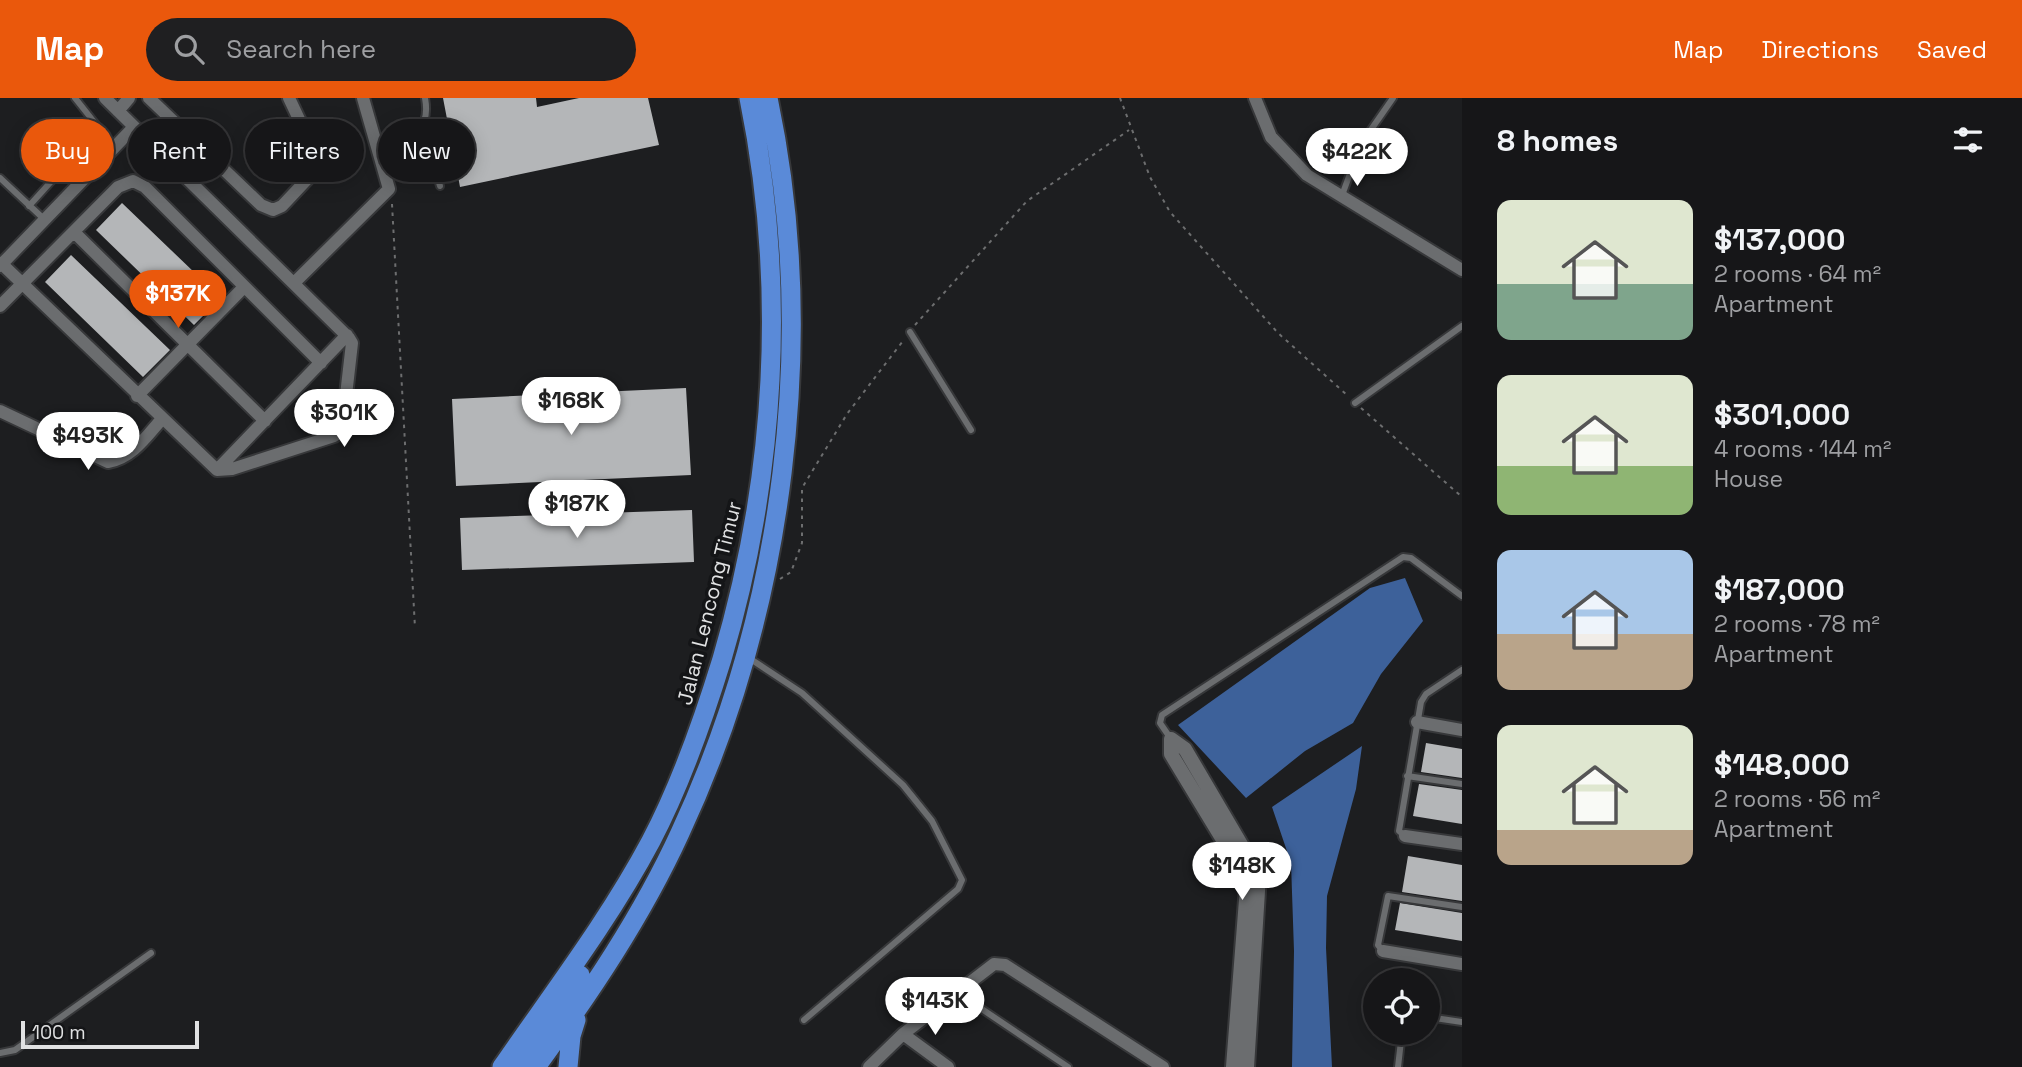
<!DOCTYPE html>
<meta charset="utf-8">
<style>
:root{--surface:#161618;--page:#1f1f21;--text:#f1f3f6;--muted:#9e9fa2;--line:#353537;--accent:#ea580c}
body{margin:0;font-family:"Space Grotesk",sans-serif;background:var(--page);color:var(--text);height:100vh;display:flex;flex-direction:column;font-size:26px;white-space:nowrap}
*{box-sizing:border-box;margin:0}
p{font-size:23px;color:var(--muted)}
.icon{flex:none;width:38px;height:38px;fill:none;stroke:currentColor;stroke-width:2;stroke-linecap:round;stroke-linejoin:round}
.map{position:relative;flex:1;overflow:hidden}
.sheet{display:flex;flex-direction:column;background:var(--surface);width:560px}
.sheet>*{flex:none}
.hud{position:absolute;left:21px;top:21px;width:665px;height:63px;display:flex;gap:14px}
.tools{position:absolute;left:1363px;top:870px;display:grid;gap:14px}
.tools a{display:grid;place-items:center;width:77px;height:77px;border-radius:50%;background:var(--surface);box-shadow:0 4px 18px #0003,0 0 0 2px var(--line);font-size:35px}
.scale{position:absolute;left:21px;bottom:18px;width:178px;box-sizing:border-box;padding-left:7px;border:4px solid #e1e2e3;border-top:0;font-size:19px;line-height:24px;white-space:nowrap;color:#e1e2e3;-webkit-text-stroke:5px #141517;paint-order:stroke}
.price{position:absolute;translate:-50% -60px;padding:0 16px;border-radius:24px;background:#fff;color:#222;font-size:23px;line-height:46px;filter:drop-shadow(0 2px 4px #0008)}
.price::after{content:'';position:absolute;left:50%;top:42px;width:21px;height:16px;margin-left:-10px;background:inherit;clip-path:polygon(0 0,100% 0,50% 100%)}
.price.current{background:var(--accent);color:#fff}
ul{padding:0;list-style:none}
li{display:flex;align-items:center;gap:21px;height:175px;padding:0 35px}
li span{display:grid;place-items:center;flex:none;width:196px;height:140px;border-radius:14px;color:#555}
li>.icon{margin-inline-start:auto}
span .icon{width:84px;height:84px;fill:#fffc;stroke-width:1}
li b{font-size:30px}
h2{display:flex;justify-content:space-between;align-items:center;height:84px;padding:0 35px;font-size:30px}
.pill{padding:0 24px;border-radius:32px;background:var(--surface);box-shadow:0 4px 18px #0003,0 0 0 2px var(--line);font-size:24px;line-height:63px}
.pill.current{background:var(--accent);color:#fff}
header{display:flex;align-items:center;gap:42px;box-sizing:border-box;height:98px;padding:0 35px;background:var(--accent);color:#fff}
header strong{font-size:33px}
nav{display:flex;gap:38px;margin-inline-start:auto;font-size:24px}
.search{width:490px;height:63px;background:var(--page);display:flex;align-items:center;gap:18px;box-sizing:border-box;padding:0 24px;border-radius:38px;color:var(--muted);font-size:26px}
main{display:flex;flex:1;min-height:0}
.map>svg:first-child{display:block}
</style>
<header>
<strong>Map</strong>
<div class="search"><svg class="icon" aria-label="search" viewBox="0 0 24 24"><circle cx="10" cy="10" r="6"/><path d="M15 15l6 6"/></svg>Search here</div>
<nav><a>Map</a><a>Directions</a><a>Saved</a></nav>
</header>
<main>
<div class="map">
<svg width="1462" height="969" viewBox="0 0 1462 969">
<rect width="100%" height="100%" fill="#1d1e20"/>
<path fill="#3d619a" d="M1405,480L1423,523L1381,576L1353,625L1305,653L1246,700L1178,627L1370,490Z
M1362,648L1356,691L1327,798L1326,850L1332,969H1292L1294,853L1291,765L1272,709Z"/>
<path fill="#b4b6b8" d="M443,0H536L537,9L579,0H648L659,47L460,89Z
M122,105L221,200L194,227L96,132Z
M71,157L170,252L143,279L45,184Z
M686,290L691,377L456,388L452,301Z
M692,412L694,464L462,472L460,420Z
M1426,645L1462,651V680L1421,674Z
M1419,686L1462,692V726L1413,718Z
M1408,758L1462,767V803L1402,794Z
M1400,805L1462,815V843L1395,832Z"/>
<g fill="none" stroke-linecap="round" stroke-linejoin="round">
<g stroke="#37383a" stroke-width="10">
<path id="service" d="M423,27L440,88
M376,42C406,36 432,38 425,0
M0,80L45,122
M1341,100L1361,46L1393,0
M29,108L95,35L98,29L75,0
M910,234L971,332
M1355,305L1462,228
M749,560L802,595L903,687L932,723L962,782L958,791L804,922
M1171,641L1160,625L1162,617L1403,459L1411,460L1462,498
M1407,678L1462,686
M1405,738L1399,733L1421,604L1426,596L1462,572
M1383,853L1378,847L1388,798L1462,809
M958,895L1068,969
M1428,919L1462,924
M0,955L15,952L151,855
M1398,969L1402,934"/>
</g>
<g stroke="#37383a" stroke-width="16">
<path id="minor" d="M149,0L261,107L273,112L282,108L313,75L316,68L313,51L289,0
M1255,0L1271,39L1307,77L1462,172
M118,13L129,0
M74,134L265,323
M2,166L217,372L232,371L334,338L342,332L352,245L349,240L105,0
M0,168L134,29
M295,184L389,91L363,0
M0,208L118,89L133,83L145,89L321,265
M137,298L244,189
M0,313L108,364C132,360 146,339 161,322
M217,372L347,237
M1417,624L1462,632
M1405,738L1462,746
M1383,853L1462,866
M903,936L948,969
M869,969L903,936L994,866L1005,867L1163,969"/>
</g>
<g stroke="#37383a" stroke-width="18">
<path id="tertiary" d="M1171,641L1185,651L1259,777L1247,969
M1171,641V656L1243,775L1247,789L1233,969"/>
</g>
<g stroke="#37383a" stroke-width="23">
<path id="trunk" d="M502,969C553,895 609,822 651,743C681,686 703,623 722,561C776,378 787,187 749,0
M521,969L580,877
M536,969C590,895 642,818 680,735C784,512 819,241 768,0
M568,969L571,938L576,922"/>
</g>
<path stroke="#6d6e6f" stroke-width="2" stroke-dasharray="3.5 5" stroke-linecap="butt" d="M1120,0L1150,79L1170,114L1278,235L1347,297
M392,106L415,530
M915,227L1027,103L1129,32
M1361,310L1462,399
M780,481L791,474L802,445V390L847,316L903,243"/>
<use href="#service" stroke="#6b6d6f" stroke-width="6"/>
<use href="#minor" stroke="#6b6d6f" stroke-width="12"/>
<use href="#tertiary" stroke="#6b6d6f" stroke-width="14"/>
<use href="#trunk" stroke="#5a8ad8" stroke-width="19"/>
</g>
<g text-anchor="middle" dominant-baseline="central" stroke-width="7" stroke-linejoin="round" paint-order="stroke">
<g font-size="21" fill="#e1e2e3" stroke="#141517">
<text transform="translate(709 505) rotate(-76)">Jalan Lencong Timur</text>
</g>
</g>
</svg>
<div class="tools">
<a><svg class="icon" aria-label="locate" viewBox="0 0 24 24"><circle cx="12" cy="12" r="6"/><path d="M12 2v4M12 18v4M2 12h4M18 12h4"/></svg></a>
</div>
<div class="scale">100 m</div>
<b class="price" style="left:1357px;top:90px">$422K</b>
<b class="price current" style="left:178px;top:232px">$137K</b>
<b class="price" style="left:571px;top:339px">$168K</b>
<b class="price" style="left:344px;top:351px">$301K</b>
<b class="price" style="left:88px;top:374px">$493K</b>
<b class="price" style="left:577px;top:442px">$187K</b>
<b class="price" style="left:1242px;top:804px">$148K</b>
<b class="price" style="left:935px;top:939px">$143K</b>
<div class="hud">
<a class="pill current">Buy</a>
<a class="pill">Rent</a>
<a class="pill">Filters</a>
<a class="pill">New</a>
</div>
</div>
<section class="sheet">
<h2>8 homes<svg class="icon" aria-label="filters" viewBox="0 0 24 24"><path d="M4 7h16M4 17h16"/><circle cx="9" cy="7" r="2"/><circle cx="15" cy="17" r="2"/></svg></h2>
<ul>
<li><span style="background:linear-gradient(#dfe7d0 60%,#7fa58c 0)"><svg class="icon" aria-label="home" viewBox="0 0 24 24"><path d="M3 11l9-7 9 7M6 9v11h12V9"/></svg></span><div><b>$137,000</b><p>2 rooms · 64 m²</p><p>Apartment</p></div></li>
<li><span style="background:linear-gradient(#dfe7d0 65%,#8fb573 0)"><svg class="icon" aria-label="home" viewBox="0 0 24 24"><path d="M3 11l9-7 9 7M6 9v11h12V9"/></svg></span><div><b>$301,000</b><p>4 rooms · 144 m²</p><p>House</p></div></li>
<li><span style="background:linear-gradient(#a9c7e8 60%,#b9a48a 0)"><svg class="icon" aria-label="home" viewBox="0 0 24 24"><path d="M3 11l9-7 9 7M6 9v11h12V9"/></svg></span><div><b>$187,000</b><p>2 rooms · 78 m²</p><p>Apartment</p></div></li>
<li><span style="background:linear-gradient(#dfe7d0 75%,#b9a48a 0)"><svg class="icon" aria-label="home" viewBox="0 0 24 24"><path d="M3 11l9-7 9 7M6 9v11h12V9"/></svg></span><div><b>$148,000</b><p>2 rooms · 56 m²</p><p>Apartment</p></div></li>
</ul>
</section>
</main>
